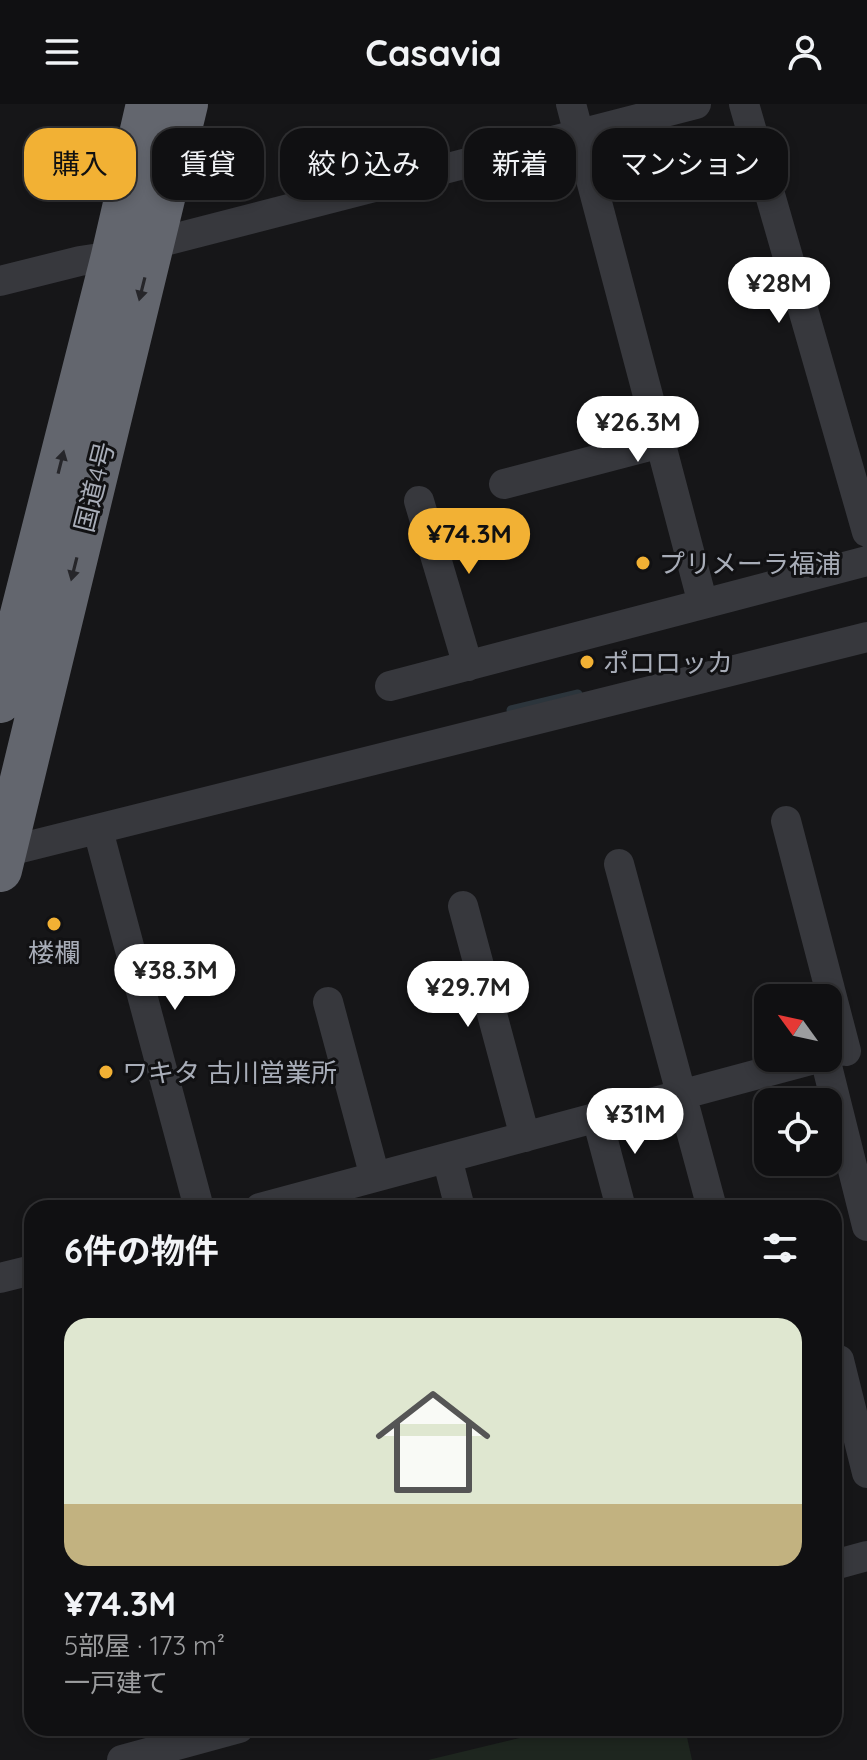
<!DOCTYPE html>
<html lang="ja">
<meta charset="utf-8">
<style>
:root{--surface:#101012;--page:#19191b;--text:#f1f3f6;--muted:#9c9d9f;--line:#303032;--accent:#f2b134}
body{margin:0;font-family:Quicksand,"Noto Sans JP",sans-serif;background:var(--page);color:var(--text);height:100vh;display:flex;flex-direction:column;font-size:30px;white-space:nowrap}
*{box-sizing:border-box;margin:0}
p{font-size:26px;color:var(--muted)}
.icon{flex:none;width:44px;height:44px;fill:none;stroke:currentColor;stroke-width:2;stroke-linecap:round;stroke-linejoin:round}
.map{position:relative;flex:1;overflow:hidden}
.drawer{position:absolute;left:24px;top:1096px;width:818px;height:536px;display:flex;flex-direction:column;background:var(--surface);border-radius:24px;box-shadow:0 4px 12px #0003,0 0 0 2px var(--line)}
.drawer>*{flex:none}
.hud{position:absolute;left:24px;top:24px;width:820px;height:72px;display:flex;gap:16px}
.needle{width:52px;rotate:303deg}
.controls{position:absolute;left:754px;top:880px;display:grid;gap:16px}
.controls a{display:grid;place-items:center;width:88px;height:88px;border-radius:16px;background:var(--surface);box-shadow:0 4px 12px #0003,0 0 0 2px var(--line);font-size:40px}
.price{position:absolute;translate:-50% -68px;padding:0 18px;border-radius:28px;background:#fff;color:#222;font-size:26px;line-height:52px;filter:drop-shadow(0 2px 4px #0008)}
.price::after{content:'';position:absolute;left:50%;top:48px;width:24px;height:18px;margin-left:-12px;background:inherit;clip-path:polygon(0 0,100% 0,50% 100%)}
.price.active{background:var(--accent);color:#111}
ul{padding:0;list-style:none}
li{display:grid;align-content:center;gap:16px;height:424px;padding:0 40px}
li span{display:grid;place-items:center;height:248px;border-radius:24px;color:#555}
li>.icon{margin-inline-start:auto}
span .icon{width:144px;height:144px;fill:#fffc;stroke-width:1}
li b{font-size:34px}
h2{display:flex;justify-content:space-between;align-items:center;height:96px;padding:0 40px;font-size:34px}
.chip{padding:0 28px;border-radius:24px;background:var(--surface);box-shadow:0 4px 12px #0003,0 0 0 2px var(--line);font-size:28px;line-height:72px}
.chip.active{background:var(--accent);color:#111}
header{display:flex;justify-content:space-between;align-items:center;height:104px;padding:0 40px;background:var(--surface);font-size:36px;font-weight:700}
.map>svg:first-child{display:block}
</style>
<header><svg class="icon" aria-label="menu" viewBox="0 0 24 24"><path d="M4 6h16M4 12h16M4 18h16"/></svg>Casavia<svg class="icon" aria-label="person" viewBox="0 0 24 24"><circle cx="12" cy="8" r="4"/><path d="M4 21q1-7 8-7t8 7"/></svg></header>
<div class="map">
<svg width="867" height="1656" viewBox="0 0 867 1656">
<rect width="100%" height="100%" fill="#161618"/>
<path fill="#1e261f" d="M561,1624H685L692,1656H428Z"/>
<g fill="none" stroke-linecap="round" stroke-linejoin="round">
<path stroke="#2c353c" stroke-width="9" d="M511,606L578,590"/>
<path stroke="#37383d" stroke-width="30" d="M571,0L703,500L867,457
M744,0L867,428
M153,140L696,0
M0,177L80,157L113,152
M504,380L661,339
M419,397L468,562
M390,582L703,500
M786,717L846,947
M98,726L199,1104
M5,748L867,533
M619,760L712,1104
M463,802L525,1033
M328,898L375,1073
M825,954L867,1122
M597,1014L621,1104
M447,1054L460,1104
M260,1104L818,954
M0,1174L32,1166
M839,1256L867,1369
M834,1461L867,1452
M122,1656L239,1624"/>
<path stroke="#63666e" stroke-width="44" d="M0,597L113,152L148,0
M0,766L186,0"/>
</g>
<defs><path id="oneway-solid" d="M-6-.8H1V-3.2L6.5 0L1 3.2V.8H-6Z" transform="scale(2)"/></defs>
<g fill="#26262a">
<use href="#oneway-solid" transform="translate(142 185) rotate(104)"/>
<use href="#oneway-solid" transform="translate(61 358) rotate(-76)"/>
<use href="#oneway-solid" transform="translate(74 465) rotate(104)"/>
</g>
<g fill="#f2b134" stroke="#111113" stroke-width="3">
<circle cx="643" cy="459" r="8"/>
<circle cx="587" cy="558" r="8"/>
<circle cx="54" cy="820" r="8"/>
<circle cx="106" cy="968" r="8"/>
</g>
<g text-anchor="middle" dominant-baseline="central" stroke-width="6" stroke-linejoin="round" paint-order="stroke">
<g font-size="26" fill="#a8adb8" stroke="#111113">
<text transform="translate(94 383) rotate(-76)">国道4号</text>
</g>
<g font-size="26" fill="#a8adb8" stroke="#111113" text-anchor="start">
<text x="659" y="459">プリメーラ福浦</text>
<text x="603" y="558">ポロロッカ</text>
<text x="54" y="848" text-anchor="middle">楼欄</text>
<text x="122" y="968">ワキタ 古川営業所</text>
</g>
</g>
</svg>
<div class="controls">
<a><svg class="needle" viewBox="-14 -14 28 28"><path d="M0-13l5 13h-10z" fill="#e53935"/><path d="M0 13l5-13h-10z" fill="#9c9d9f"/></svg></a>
<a><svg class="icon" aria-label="locate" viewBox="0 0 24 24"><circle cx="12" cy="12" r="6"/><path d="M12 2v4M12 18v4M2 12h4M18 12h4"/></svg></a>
</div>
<b class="price" style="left:779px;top:221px">¥28M</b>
<b class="price" style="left:638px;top:360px">¥26.3M</b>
<b class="price active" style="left:469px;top:472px">¥74.3M</b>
<b class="price" style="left:175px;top:908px">¥38.3M</b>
<b class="price" style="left:468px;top:925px">¥29.7M</b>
<b class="price" style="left:635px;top:1052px">¥31M</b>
<div class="hud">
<a class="chip active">購入</a>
<a class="chip">賃貸</a>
<a class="chip">絞り込み</a>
<a class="chip">新着</a>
<a class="chip">マンション</a>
</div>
<section class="drawer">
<h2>6件の物件<svg class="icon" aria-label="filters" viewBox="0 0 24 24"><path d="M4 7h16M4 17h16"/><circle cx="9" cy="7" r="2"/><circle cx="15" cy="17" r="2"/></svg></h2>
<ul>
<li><span style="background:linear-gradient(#dfe7d0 75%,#c2b280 0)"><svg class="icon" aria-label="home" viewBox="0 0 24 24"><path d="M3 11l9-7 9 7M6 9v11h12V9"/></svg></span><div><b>¥74.3M</b><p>5部屋 · 173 m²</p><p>一戸建て</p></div></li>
</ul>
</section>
</div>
